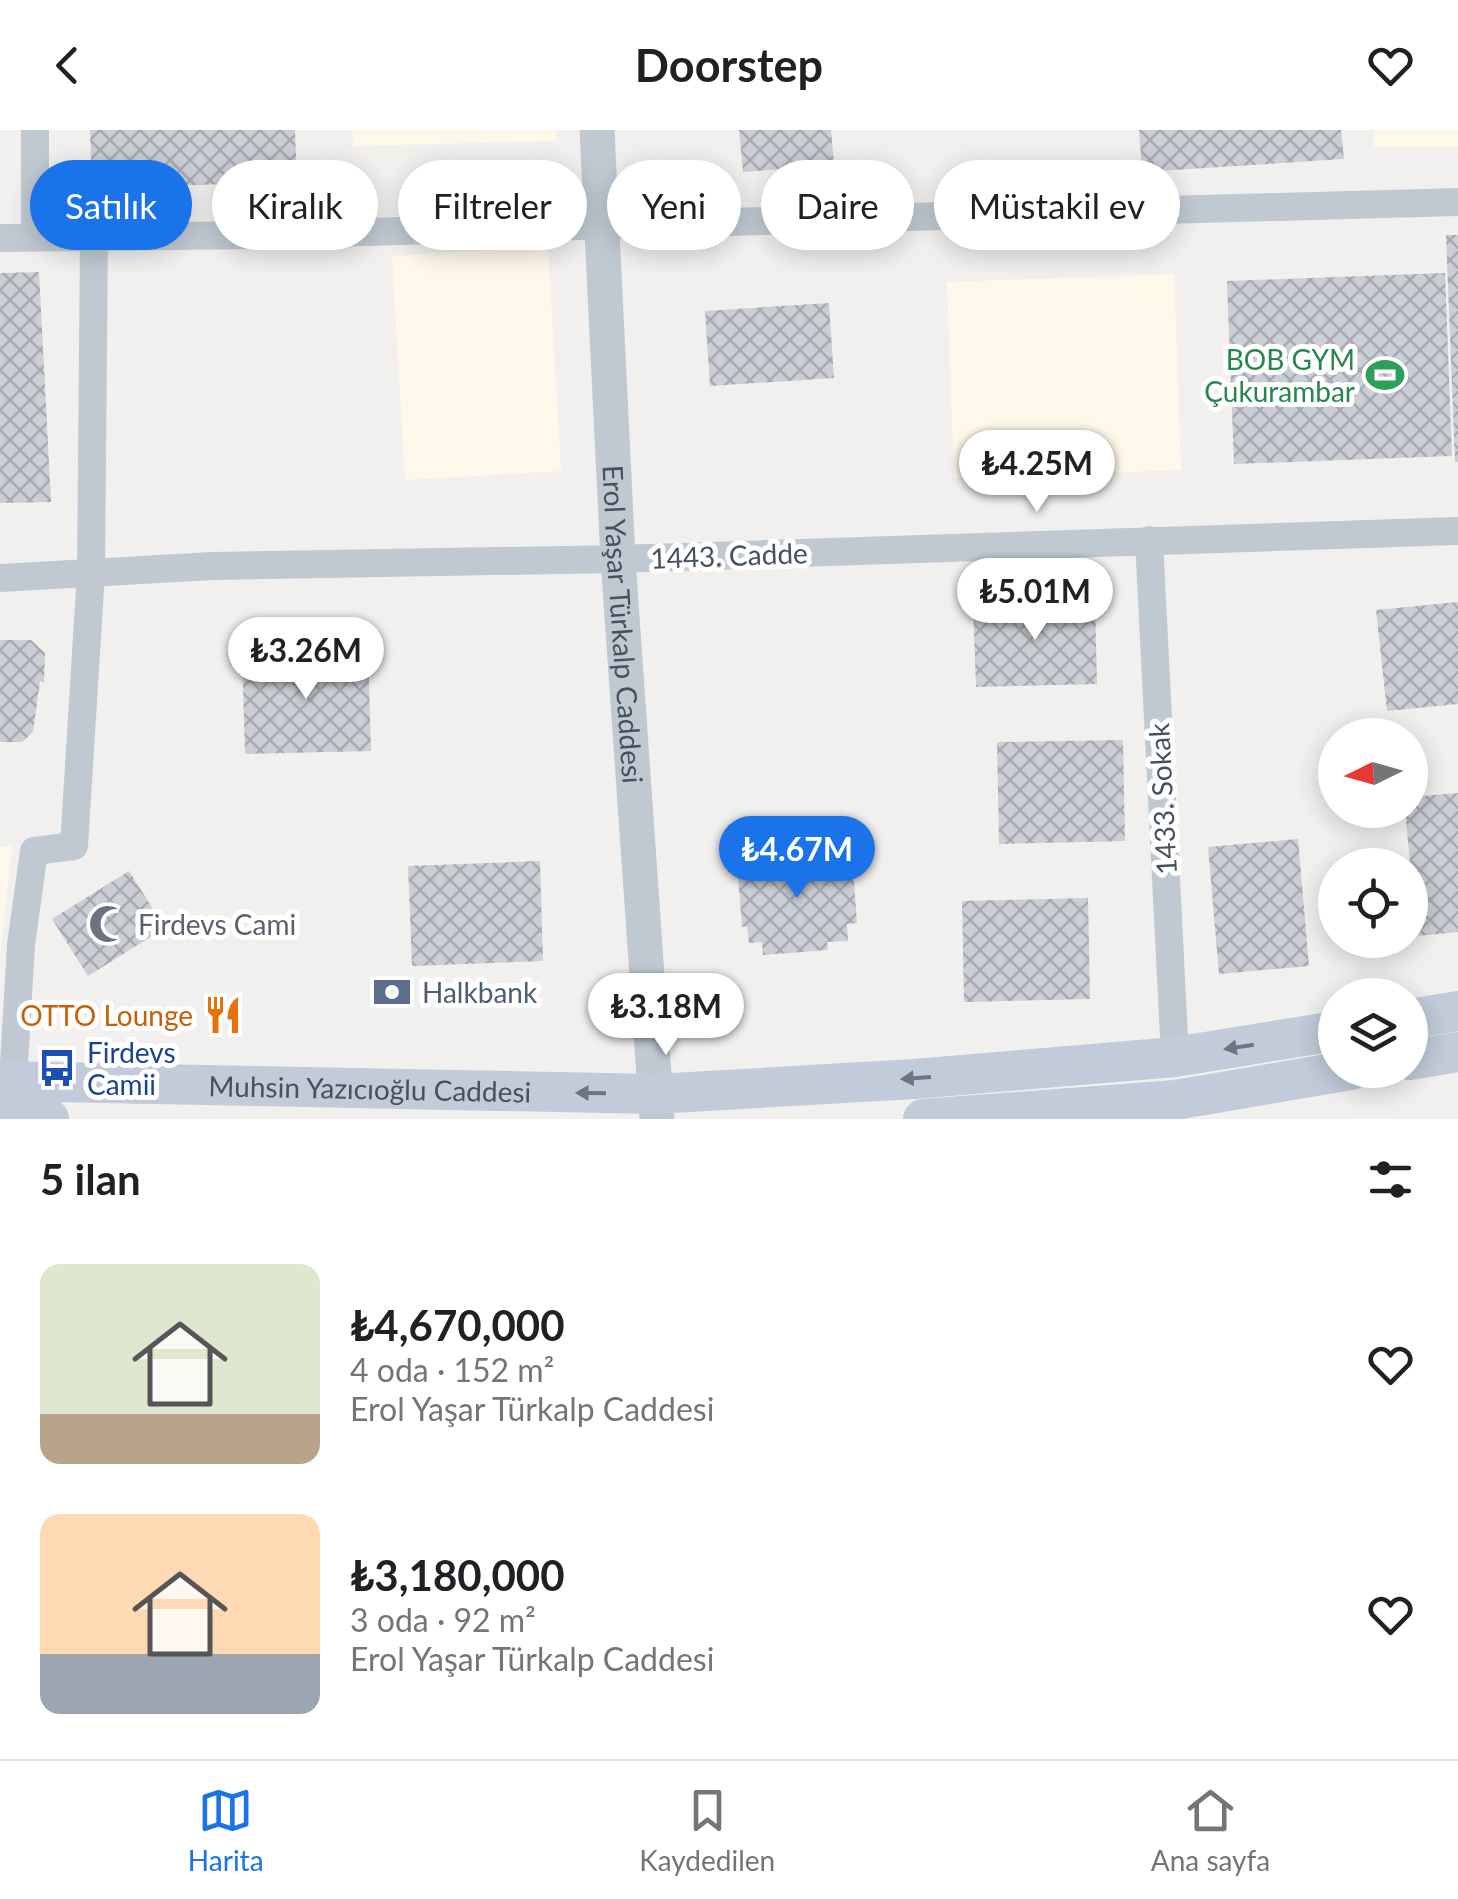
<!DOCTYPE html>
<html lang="tr">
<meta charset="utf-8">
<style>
:root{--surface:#fff;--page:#f6f6f6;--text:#202124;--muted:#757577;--line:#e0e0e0;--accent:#1a73e8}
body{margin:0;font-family:Lato,sans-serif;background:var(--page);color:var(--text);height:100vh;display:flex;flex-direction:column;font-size:38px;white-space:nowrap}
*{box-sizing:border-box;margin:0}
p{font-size:32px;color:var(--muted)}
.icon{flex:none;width:55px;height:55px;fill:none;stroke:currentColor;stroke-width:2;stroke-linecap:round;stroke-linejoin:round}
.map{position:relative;height:989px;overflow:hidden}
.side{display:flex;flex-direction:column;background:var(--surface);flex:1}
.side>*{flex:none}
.banner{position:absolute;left:30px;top:30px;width:1400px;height:90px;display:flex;gap:20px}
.needle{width:65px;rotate:265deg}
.tools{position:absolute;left:1318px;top:588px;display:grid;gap:20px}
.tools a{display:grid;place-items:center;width:110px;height:110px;border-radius:50%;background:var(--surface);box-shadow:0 5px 25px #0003;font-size:50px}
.price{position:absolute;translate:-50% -85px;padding:0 22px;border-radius:35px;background:#fff;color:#222;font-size:32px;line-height:65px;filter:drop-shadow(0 2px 5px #0008)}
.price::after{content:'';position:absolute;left:50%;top:60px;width:30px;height:22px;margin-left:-15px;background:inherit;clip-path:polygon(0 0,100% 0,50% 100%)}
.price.active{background:var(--accent);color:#fff}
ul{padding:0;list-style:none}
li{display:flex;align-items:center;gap:30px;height:250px;padding:0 40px}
li span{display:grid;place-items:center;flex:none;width:280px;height:200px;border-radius:20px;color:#555}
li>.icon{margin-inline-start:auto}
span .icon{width:120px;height:120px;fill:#fffc;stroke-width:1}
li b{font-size:42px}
h2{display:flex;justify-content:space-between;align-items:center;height:120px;padding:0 40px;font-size:42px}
.tag{padding:0 35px;border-radius:45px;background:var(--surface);box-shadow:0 5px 25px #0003;font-size:35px;line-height:90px}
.tag.active{background:var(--accent);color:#fff}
header{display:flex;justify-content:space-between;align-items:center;height:130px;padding:0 40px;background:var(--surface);font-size:45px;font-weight:700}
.tab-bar{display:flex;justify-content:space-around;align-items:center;height:140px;border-top:2px solid var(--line);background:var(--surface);font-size:28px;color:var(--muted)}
.tab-bar a{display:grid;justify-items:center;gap:5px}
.tab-bar .active{color:var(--accent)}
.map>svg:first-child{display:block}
</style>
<header><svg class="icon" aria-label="back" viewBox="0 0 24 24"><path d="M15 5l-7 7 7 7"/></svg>Doorstep<svg class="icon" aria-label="heart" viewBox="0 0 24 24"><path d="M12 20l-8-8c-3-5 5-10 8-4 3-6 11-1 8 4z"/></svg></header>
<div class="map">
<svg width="1458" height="989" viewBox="0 0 1458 989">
<defs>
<pattern id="building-cross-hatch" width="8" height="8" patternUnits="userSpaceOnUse" patternTransform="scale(2.5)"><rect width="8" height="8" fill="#cbced5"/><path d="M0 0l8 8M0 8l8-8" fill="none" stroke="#a7aab0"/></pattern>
</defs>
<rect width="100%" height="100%" fill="#f2f0ef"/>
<path fill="#fdf8e9" d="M352,0H556L557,11L353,16Z
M1374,0H1458V17H1374Z
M548,117L561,341L405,350L392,126Z
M1174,144L1181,340L954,348L947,152Z
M12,716V717L0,826V717Z"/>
<path fill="url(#building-cross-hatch)" d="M90,0H295L297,52L92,58Z
M739,0H831L834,35L743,42Z
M1139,0H1341L1344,29L1142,42Z
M1446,105H1458V332H1455Z
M39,142L51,372L0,373V143Z
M1445,143L1452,326L1234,334L1227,151Z
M829,173L834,248L710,256L705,181Z
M1095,469L1097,554L976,557L973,472Z
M1458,472V574L1387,581L1376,480Z
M0,510H31L45,523L44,553L40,551L33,602L22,612H0Z
M368,520L371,621L245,624L242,523Z
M1123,610L1125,711L999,714L997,612Z
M1458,663V802L1417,806L1405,680H1410V667Z
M1298,709L1309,836L1219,844L1208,717Z
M826,718L827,724L844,723L845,739H853L857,793L847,794L848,811L827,812L828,820L763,825L762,812L749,813L747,796L742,797L738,746H745L743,732L760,731V723Z
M540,731L543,831L412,836L408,736Z
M129,741L165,798L88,846L52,789Z
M1088,768L1090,869L964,872L962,771Z"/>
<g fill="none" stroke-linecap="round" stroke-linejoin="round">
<path stroke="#c0c9d2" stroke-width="28" d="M35,0V108
M0,108L256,105L1458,72
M1149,410L1175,927
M0,448L212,436L618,429L1458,401
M13,951L21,815L34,721L74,716L91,443L94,107"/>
<path stroke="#c0c9d2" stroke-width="35" id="s1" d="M597,0L618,429L657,989"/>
<g stroke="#c2cbd9" stroke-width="40">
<path d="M1410,889L1458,881"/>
<path d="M1410,930L1458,922"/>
<path id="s2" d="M0,951L655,964L914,949L1175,927L1335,901"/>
<path d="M0,989H49"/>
<path d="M923,989L1175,970L1351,940"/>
</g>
</g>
<defs><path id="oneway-solid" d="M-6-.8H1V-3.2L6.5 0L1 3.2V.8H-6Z" transform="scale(2.5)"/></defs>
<g fill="#6c7683">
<use href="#oneway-solid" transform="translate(1239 917) rotate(171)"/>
<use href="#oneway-solid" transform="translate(916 948) rotate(176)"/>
<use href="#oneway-solid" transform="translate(591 963) rotate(-179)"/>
</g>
<defs>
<g id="stadium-bare" transform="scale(3)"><path d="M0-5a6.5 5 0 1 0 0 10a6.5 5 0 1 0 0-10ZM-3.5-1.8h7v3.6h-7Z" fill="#2e9e5b" stroke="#fff" stroke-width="2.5" paint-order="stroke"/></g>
<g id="mosque-bare" transform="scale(3)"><path d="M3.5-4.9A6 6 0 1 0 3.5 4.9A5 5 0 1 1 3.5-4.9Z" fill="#6b7280" stroke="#fff" stroke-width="2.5" paint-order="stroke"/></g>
<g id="bank-bare" transform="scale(3)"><path d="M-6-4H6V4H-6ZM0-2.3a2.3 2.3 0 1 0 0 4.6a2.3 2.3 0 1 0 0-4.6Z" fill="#5c6f8a" stroke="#fff" stroke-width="2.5" paint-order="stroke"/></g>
<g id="restaurant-bare" transform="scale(3)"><path d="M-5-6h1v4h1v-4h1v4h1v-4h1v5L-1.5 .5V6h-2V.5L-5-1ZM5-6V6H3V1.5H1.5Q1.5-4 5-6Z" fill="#e8710a" stroke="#fff" stroke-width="2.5" paint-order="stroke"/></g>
<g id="bus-bare" transform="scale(3)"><path d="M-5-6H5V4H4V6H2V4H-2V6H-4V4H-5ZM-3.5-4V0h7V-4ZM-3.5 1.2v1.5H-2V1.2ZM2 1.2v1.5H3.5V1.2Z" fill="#1a4fb4" stroke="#fff" stroke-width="2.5" paint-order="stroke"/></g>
</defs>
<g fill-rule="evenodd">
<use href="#stadium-bare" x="1385" y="245"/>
<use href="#mosque-bare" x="108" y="794"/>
<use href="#bank-bare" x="392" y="862"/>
<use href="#restaurant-bare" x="223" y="885"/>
<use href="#bus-bare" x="57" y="938"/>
</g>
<g text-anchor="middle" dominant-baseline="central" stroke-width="10" stroke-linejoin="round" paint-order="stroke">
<g font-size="28" fill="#27864d" stroke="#fff" text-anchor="end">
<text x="1355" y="229">BOB GYM<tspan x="1355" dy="32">Çukurambar</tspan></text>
</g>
<g font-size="28" fill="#47515e" stroke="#fff">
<text transform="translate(729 425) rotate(-2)">1443. Cadde</text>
<text stroke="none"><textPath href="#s1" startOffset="495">Erol Yaşar Türkalp Caddesi</textPath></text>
<text transform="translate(1162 669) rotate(-93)">1433. Sokak</text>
<text stroke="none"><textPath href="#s2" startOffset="370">Muhsin Yazıcıoğlu Caddesi</textPath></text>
</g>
<g font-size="28" fill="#5b616d" stroke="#fff" text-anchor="start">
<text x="138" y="794">Firdevs Cami</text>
</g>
<g font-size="28" fill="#4e5e75" stroke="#fff" text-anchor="start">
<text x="422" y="862">Halkbank</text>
</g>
<g font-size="28" fill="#c56008" stroke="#fff" text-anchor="end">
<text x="193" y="885">OTTO Lounge</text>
</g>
<g font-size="28" fill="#164399" stroke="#fff" text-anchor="start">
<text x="87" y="922">Firdevs<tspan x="87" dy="32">Camii</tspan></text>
</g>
</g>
</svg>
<div class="tools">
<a><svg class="needle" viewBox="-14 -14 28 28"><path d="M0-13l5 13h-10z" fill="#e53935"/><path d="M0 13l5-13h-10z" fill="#757577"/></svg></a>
<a><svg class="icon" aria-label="locate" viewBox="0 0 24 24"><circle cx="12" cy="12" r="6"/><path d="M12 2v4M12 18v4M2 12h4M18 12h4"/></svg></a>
<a><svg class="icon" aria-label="layers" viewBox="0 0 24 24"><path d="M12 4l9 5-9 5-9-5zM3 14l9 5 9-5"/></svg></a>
</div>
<b class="price" style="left:1037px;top:385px">₺4.25M</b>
<b class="price" style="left:1035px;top:513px">₺5.01M</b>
<b class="price" style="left:306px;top:572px">₺3.26M</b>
<b class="price active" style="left:797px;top:771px">₺4.67M</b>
<b class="price" style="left:666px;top:928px">₺3.18M</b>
<div class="banner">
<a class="tag active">Satılık</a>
<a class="tag">Kiralık</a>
<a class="tag">Filtreler</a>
<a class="tag">Yeni</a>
<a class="tag">Daire</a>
<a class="tag">Müstakil ev</a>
</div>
</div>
<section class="side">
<h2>5 ilan<svg class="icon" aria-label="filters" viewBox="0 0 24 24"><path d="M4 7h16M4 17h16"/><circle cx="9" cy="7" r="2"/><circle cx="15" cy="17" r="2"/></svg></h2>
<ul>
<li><span style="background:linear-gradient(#dfe7d0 75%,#b9a48a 0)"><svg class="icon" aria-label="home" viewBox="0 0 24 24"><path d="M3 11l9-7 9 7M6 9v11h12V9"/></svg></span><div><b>₺4,670,000</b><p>4 oda · 152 m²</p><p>Erol Yaşar Türkalp Caddesi</p></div><svg class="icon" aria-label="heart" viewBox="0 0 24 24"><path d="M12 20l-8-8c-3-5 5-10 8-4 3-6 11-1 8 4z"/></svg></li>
<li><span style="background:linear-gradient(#ffd9b3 70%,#9aa5b1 0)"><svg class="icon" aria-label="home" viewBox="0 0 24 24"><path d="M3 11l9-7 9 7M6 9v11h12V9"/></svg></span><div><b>₺3,180,000</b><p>3 oda · 92 m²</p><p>Erol Yaşar Türkalp Caddesi</p></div><svg class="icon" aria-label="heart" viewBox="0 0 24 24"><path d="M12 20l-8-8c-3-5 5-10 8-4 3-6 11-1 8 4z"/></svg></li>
</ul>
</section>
<nav class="tab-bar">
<a class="active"><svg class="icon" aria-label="map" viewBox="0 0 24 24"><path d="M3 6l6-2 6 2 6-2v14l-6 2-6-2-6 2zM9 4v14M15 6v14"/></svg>Harita</a>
<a><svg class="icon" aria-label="saved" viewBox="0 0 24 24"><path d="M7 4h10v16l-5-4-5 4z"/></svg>Kaydedilen</a>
<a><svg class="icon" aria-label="home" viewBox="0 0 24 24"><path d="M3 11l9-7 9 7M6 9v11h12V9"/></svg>Ana sayfa</a>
</nav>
